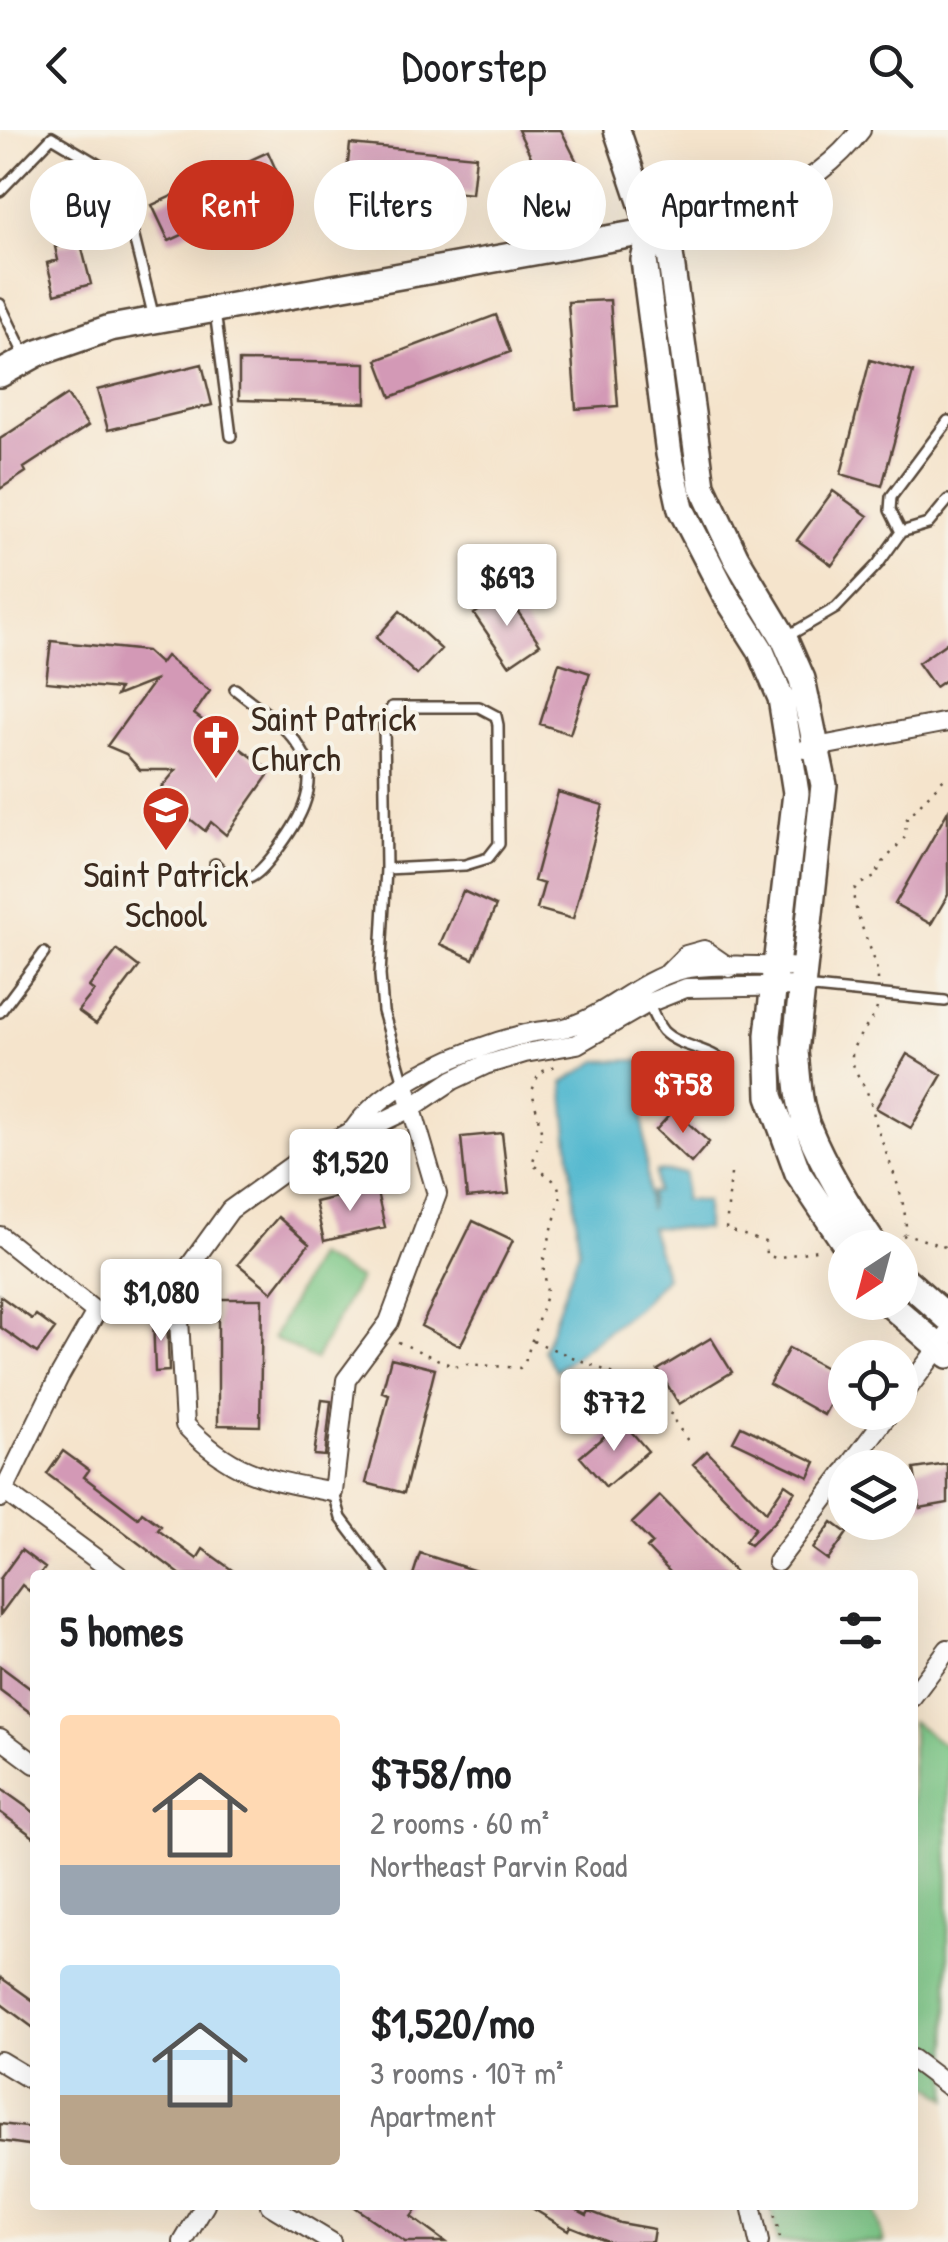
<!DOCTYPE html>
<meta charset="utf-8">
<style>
:root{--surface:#fff;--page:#f2f2f2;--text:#202124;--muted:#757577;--accent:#c8321e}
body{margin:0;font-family:"Patrick Hand",sans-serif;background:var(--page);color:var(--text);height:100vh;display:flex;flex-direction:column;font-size:38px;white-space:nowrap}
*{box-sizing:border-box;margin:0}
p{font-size:32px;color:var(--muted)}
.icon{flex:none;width:55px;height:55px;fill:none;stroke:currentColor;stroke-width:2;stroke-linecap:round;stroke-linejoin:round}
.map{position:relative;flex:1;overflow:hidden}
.details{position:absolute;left:30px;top:1440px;width:888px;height:640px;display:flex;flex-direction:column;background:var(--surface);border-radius:10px;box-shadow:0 10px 40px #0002}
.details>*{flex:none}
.top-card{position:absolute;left:30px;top:30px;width:890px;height:90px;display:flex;gap:20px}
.needle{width:65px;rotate:216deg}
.tools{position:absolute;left:828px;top:1100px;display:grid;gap:20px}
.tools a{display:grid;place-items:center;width:90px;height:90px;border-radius:50%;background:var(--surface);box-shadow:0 10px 40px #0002;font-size:50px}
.price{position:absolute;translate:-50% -85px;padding:0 22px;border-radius:10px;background:#fff;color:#222;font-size:32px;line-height:65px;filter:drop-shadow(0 2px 5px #0008)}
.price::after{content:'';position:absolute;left:50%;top:60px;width:30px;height:22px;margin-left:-15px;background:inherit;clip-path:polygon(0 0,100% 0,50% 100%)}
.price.current{background:var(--accent);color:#fff}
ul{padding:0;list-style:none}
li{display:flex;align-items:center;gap:30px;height:250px;padding:0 30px}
li span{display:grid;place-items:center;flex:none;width:280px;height:200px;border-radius:10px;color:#555}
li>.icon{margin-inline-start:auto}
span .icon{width:120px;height:120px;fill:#fffc;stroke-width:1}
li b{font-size:42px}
h2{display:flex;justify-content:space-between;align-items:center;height:120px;padding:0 30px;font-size:42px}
.tag{padding:0 35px;border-radius:45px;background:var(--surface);box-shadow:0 10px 40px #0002;font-size:35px;line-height:90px}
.tag.current{background:var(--accent);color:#fff}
header{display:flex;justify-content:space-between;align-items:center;height:130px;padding:0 30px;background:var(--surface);font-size:45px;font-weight:600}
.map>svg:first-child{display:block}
</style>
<header><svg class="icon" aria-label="back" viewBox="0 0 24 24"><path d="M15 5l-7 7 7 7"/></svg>Doorstep<svg class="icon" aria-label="search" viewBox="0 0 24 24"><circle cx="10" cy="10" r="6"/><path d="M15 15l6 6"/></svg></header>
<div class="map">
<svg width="948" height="2112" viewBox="0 0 948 2112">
<rect width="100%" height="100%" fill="#f7f3e8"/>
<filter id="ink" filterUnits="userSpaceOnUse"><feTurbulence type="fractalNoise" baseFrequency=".01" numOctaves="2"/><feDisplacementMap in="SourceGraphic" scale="20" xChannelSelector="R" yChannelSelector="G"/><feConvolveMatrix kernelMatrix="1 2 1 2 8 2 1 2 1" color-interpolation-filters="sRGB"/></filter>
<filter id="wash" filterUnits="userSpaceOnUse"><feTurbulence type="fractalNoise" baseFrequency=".0048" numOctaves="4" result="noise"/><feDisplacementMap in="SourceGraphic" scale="40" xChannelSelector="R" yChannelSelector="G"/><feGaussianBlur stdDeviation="2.25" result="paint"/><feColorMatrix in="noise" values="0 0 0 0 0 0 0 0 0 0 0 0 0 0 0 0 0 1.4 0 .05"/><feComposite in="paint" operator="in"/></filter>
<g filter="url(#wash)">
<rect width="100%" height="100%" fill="#f5e4cc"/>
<path fill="#79c685" stroke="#5a7852" stroke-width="2.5" d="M316,1126L359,1149L315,1230L273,1208Z
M912,1591L948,1618V1969L913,1942Z
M770,2075H873L884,2112H777Z"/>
<path fill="#51b8cf" stroke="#467176" stroke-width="2.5" d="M640,930L649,1081L651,1062H656V1041L685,1043L684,1070L706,1071V1099L650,1097L666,1147L637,1178L556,1241L544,1220L579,1120L563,953L598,931Z"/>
<g id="blocks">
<path fill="#d399b6" d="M518,0H561L586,50L543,71L531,47L539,43Z
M350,14L476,26L472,64L346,51Z
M268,22L284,58L169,111L152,75Z
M80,111L91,154L55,164L47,133L58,130L55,117Z
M610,170L618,276L576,279L568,172Z
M496,185L510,222L391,267L377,230Z
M870,230L913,242L882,356L841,344Z
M239,231L366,233V273L239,270Z
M202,234L212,275L108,300L97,260Z
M67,265L88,296L24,338L26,342L0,359V309Z
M833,361L868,386L832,435L797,410Z
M505,463L540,514L509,535L474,484Z
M400,481L441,519L417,545L376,508Z
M51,511L146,521L160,534L166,526L210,561L194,584L271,641L226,705L211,692L205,701L174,676L178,669L162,657L176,640H140L126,624L107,616L154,551L116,566L119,559L46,552Z
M948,512V548L935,557L918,533Z
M559,533L590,543L570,604L540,594Z
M558,662L603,675L573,789L537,779L544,754L534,751Z
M948,681V765L931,794L895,774Z
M463,761L496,776L473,829L440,814Z
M117,820L139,837L96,894L78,881L94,861L89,857Z
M907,924L942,945L911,998L876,978Z
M674,980L709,1012L691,1033L656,1000Z
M502,1003L509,1064L467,1068L461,1007Z
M376,1058L385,1097L324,1111L315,1072Z
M278,1087L309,1114L272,1162L238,1134Z
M473,1091L513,1110L460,1216L421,1196Z
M0,1166L32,1189L36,1185L55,1199L37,1223L0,1197Z
M218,1169H262L260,1296L218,1295Z
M167,1186L169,1241L155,1242L153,1187Z
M711,1208L732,1242L679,1274L658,1240Z
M789,1218L844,1248L824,1285L769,1254Z
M391,1228L435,1239L404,1363L366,1353L389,1264L382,1262Z
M322,1270L331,1271L325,1326L314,1325Z
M622,1291L648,1321L606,1357L580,1327Z
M741,1296L816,1332L809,1347L733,1311Z
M63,1321L89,1340L84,1347L138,1388L142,1382L161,1396L158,1400L197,1429L203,1419L239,1445H181L47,1344Z
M707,1321L766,1382L785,1354L795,1361L775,1391L750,1415L745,1411L755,1398L693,1334Z
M948,1334V1373L920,1378L914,1339Z
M660,1366L738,1445H673L647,1418L652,1413L632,1393Z
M832,1392L847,1403L828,1430L813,1419Z
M21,1420L45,1438L40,1445H35V1452L29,1461L22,1455L0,1485V1449Z
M420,1423L479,1442V1445H413Z
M0,1536L35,1562V1586L0,1560Z
M0,1658L35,1683V1708L0,1682Z
M0,1847L35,1872V1899L0,1873Z
M0,1994L35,1998V2016L0,2011Z
M351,2075H420L411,2087L445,2112H405Z
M527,2075H568L587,2085L589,2081L620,2093L654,2099L652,2112H610L570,2096L568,2100Z"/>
</g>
</g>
<g filter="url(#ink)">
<use href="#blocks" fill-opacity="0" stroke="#574638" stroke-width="2.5"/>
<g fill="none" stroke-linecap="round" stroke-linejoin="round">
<g stroke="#574638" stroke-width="14">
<path id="lane" d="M0,61L52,7L119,47L154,188
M0,174L25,226
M215,181L231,306
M901,402L890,380L891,367L948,291
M786,507L836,478L878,434L901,402L928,394L948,370
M215,734C241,763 256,748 275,723C296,696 321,658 303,623C289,596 258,578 235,559
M386,739L465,735L488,728L499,714L498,595L496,586L479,577H392L384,592L386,739L380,845L383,881L404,953
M804,857L945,871
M648,872C652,881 656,893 663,901C687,926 754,916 717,972
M0,882L44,823
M334,1363L341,1388L384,1445"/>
</g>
<g stroke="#574638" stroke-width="22">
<path id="street" d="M651,101C729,95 812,64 861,0
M806,619L948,592
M669,842L686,825L704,820L730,838
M405,955L437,1064L389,1192L346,1250L333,1362C266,1349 234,1346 185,1295L179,1189L186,1141L230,1080L301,1029L353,1000L367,999L411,978L453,950L485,935L525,923L577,914L648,873L686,858L802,856
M353,1000C385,952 470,918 525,904C540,900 556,901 571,896C608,884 639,851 680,840C708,833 774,836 803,838
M0,1106L96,1182L59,1247L0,1368
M900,1269L948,1205
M848,1338L890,1282
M4,1361L118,1445
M777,1432L845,1342
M912,1567L948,1519
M0,1608L35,1634
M912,1929L948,1956
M0,1931L35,1952
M270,2075L331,2112
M751,2075L759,2112
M183,2112L205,2075"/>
</g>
<g stroke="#574638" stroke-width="30">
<path id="secondary" d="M617,0L651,101L670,124L702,356L736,428L784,508L802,549L824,655L795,922C798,947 798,976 809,1000C826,1041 851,1081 876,1118
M651,101L644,130L669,324L681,379L725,464L760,519L781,568L796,663L768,905L770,966L798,1043L848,1118
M0,244L38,223L110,198L651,101
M900,1145L948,1188
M887,1172L948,1225"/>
</g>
<path stroke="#574638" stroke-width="2.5" stroke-dasharray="2.5 8" stroke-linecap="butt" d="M878,850C878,826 855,792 853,761L858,755L877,746L879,737L906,706L905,691L944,648H948
M877,878C872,894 852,910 852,926C852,940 862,950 867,962C872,974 874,988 878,1000C889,1034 907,1068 906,1104
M731,1044L726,1099L765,1112L766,1125L776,1128L821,1119
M895,1113L906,1104L948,1118
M533,1211L629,1250L646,1272L675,1286V1292L688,1311
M398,1212L455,1237L466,1234L520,1238L525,1232L547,1162L543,1132L561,1066L557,1053L532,1034L542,1004L532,961L539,943L555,936
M772,2075L781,2112"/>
<use href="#lane" stroke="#fff" stroke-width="9"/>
<use href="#street" stroke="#fff" stroke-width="18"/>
<use href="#secondary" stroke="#fff" stroke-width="25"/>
</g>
</g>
<defs>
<g id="church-pin" transform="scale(2.5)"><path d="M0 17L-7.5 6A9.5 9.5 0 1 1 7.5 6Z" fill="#c8321e" stroke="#f7f3e8"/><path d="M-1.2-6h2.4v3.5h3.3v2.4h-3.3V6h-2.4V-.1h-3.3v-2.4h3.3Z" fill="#fff"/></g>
<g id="school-pin" transform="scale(2.5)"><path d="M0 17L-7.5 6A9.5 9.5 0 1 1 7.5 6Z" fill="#c8321e" stroke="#f7f3e8"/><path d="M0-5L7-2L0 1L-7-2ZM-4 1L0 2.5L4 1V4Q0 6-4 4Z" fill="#fff"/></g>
</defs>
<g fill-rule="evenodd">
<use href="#church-pin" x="216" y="608"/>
<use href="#school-pin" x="166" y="680"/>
</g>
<g text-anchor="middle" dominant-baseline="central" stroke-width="8" stroke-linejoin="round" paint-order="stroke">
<g font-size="35" fill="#3b2a1e" stroke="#f7f3e8" text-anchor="start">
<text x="251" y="588">Saint Patrick<tspan x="251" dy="40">Church</tspan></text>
<text x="166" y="744" text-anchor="middle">Saint Patrick<tspan x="166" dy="40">School</tspan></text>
</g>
</g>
</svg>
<div class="tools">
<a><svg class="needle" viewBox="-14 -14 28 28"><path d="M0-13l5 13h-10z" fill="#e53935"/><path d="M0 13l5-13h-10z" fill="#757577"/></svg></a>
<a><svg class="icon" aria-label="locate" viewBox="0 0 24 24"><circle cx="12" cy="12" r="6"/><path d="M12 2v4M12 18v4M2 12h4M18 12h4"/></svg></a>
<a><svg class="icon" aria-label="layers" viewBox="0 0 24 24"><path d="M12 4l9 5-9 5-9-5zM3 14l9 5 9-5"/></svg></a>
</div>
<b class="price" style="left:507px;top:499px">$693</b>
<b class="price current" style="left:683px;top:1006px">$758</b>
<b class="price" style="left:350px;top:1084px">$1,520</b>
<b class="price" style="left:161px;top:1214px">$1,080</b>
<b class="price" style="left:614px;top:1324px">$772</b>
<div class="top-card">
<a class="tag">Buy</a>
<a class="tag current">Rent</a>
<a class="tag">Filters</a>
<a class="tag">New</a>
<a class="tag">Apartment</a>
</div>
<section class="details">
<h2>5 homes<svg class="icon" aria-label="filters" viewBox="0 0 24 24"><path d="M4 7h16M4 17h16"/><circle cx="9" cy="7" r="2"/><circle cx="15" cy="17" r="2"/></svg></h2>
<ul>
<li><span style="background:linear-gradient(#ffd9b3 75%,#9aa5b1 0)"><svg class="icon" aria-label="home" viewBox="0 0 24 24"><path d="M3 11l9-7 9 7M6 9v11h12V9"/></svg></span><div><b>$758/mo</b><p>2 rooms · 60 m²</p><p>Northeast Parvin Road</p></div></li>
<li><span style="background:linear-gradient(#bfe0f5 65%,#b9a48a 0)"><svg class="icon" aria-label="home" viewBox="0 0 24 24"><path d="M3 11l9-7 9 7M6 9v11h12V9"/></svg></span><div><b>$1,520/mo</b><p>3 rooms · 107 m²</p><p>Apartment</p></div></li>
</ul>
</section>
</div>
